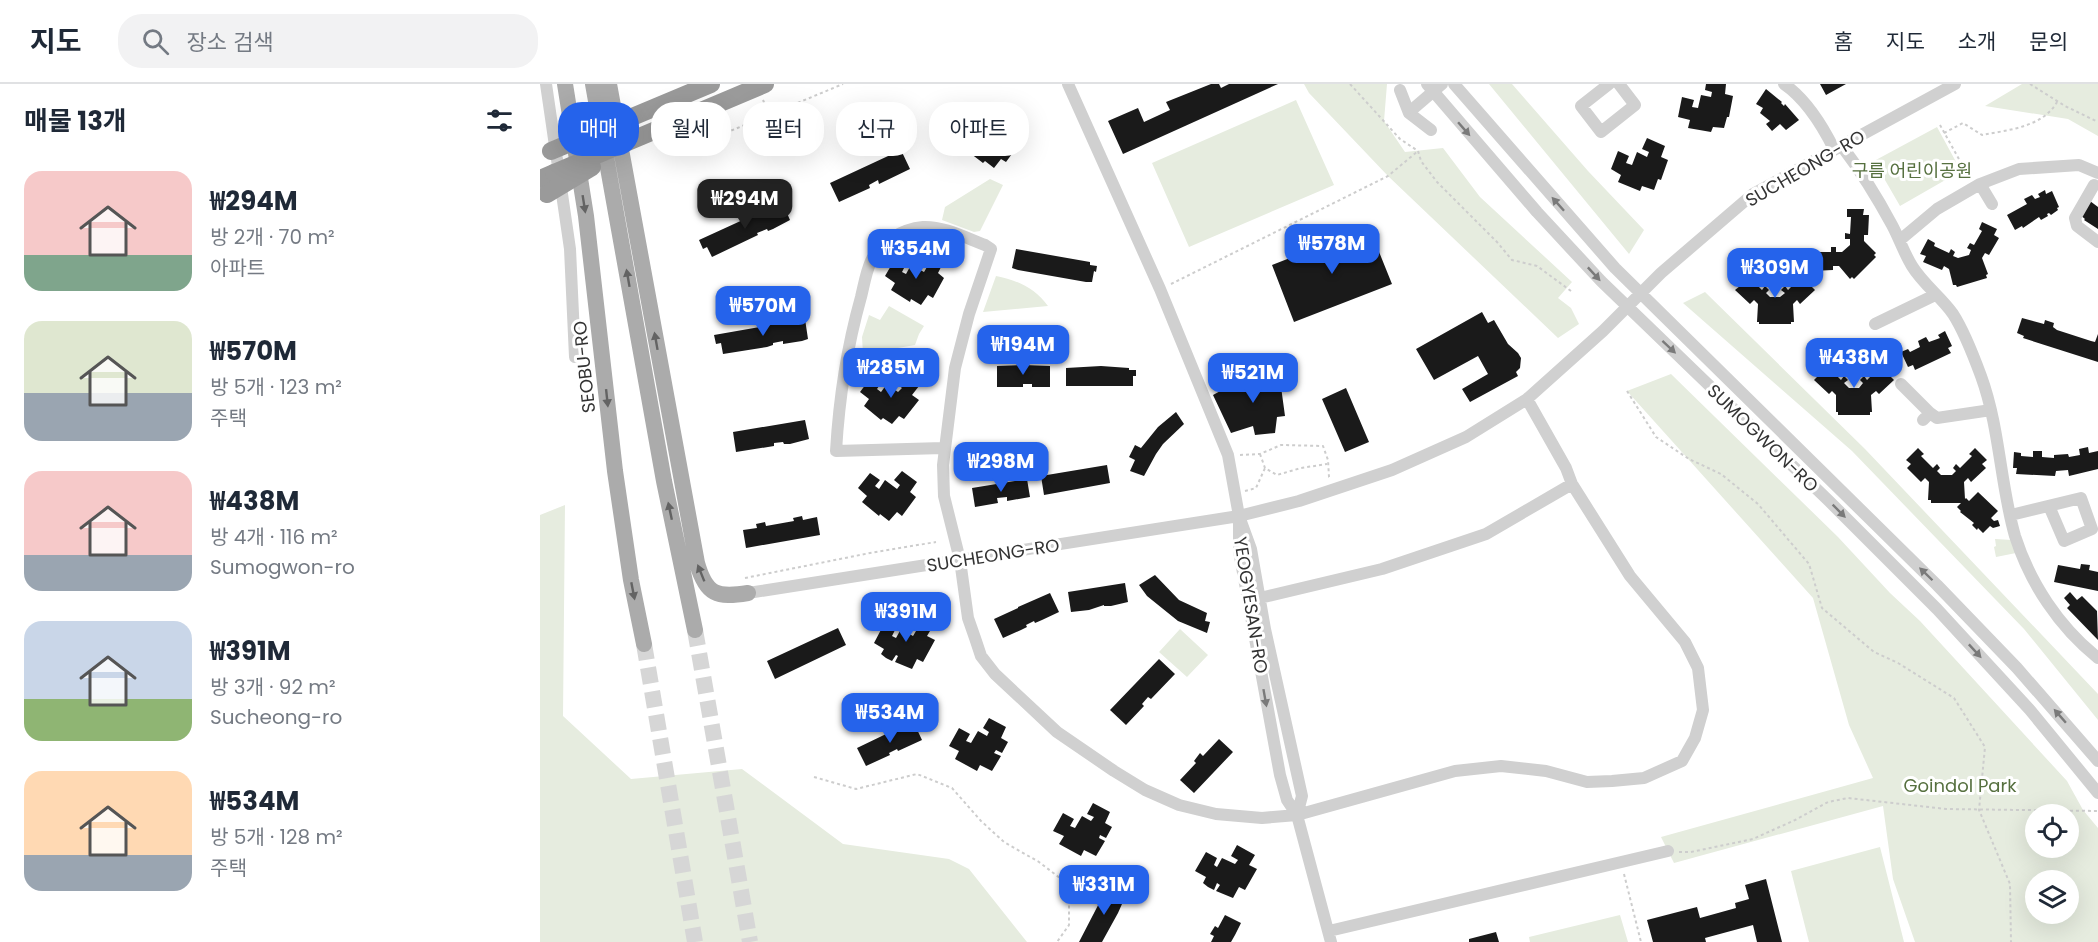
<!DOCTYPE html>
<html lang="ko">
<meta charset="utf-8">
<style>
:root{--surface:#fff;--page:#f2f2f3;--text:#1f2937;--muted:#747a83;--line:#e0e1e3;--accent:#2563eb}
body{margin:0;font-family:Poppins,"Noto Sans KR",sans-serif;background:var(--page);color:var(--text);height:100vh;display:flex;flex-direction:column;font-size:22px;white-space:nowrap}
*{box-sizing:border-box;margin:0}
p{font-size:20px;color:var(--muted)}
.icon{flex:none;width:33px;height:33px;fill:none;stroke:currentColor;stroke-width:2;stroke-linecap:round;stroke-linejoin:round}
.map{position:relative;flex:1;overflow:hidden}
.drawer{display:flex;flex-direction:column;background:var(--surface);width:540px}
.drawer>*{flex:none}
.hud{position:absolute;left:18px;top:18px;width:570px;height:54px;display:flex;gap:12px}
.fabs{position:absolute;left:1485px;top:720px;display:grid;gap:12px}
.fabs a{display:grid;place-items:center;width:54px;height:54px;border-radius:50%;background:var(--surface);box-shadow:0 6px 24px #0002;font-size:30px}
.price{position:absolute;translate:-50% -51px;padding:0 14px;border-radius:12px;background:var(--accent);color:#fff;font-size:20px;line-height:39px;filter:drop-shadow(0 2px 3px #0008)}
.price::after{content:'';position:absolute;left:50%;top:36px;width:18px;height:14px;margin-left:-9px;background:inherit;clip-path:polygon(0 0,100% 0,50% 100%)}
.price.current{background:#222;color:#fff}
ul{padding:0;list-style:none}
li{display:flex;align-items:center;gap:18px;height:150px;padding:0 24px}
li span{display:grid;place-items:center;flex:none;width:168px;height:120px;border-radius:18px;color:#555}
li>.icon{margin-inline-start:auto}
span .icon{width:72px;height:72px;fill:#fffc;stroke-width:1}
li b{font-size:26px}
h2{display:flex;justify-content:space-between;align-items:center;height:72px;padding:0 24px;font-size:26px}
.tag{padding:0 21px;border-radius:24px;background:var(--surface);box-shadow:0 6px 24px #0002;font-size:21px;line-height:54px}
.tag.current{background:var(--accent);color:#fff}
header{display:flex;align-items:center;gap:36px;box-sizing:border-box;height:84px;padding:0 30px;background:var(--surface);border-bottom:2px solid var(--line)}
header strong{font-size:28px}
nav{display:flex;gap:33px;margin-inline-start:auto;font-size:21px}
.search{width:420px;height:54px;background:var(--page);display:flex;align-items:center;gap:15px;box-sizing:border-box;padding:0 21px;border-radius:24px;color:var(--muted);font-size:22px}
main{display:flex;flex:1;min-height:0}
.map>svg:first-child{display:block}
</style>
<header>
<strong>지도</strong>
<div class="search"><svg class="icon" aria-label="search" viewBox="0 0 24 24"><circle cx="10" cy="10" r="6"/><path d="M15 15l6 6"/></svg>장소 검색</div>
<nav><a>홈</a><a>지도</a><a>소개</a><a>문의</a></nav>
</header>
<main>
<section class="drawer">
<h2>매물 13개<svg class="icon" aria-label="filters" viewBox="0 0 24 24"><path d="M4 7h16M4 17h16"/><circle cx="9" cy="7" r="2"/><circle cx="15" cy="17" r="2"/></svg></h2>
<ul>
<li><span style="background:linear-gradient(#f6c9c9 70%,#7fa58c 0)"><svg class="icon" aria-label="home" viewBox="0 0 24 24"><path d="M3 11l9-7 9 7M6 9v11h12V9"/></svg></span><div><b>₩294M</b><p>방 2개 · 70 m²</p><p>아파트</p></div></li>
<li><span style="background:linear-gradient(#dfe7d0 60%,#9aa5b1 0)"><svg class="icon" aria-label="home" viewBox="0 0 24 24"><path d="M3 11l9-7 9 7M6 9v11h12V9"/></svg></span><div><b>₩570M</b><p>방 5개 · 123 m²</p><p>주택</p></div></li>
<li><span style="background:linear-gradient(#f6c9c9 70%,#9aa5b1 0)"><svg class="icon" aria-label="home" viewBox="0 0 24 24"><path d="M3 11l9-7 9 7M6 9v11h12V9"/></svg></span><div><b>₩438M</b><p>방 4개 · 116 m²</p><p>Sumogwon-ro</p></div></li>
<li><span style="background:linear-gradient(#c9d6e8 65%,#8fb573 0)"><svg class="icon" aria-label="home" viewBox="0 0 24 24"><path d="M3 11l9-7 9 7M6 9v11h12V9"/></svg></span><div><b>₩391M</b><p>방 3개 · 92 m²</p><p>Sucheong-ro</p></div></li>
<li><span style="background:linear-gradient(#ffd9b3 70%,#9aa5b1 0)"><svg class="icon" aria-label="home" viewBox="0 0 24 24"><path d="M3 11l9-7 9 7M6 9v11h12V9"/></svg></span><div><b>₩534M</b><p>방 5개 · 128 m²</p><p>주택</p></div></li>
</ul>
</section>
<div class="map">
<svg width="1558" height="858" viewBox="0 0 1558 858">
<rect width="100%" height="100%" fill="#fff"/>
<path fill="#e6ecdf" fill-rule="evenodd" d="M764,0H847L844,37L865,68L903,64L940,113L1032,198L1018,214L1031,224L1039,240L1018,254L848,92L769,9Z
M949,0H972L1048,87L1104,146L1089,170Z
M1482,0H1558V52L1528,35L1445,22Z
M756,16L794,101L649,163L612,79Z
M1397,43L1421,87L1360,122L1334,77Z
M450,95L463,101L440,147L434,148L402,136L405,123Z
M456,192C477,196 495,204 508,222L443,228Z
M1165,208L1325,365L1558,610V636L1484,545L1312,367L1143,219Z
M349,222L384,242L379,250L375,261L323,270L322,253L329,231L340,236Z
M1131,290L1298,453L1350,509L1380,537L1527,697L1543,726L1558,744V858H1375L1353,795L1343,722L1134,779L1121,753L1333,694L1309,641L1273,514L1087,307ZM1496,730H1528V764H1496ZM1496,796H1528V830H1496Z
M25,421L23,632L91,695L202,685L303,760L409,775L429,785L487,858H0V431Z
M1455,455L1472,456L1476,469L1456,473L1454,463L1456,462Z
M640,545L668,571L647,593L619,568Z
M1340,763L1364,858H1269L1251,787Z
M1080,831L1088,858H990L989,853Z"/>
<path fill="#1a1a1a" d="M671,0H679L681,4L689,0H738L583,70L568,37L598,24L604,38L630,26L626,18Z
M1166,0H1186L1185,10L1193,12L1189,33H1187L1184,44L1173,43L1171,48L1148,44L1150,36L1138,33L1142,13L1154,16L1152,23L1158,24L1161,11L1171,13L1172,8L1165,6Z
M1280,0H1306L1286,11Z
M1226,5L1242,18L1241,19L1244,22L1245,20L1259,36L1246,46L1240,40L1232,47L1226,40L1230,37L1220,29L1223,24L1216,20Z
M464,33L480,44L473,54L480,59L466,78L461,75L454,84L445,77L443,79L426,66L430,60L421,52L433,36L442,43L438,49L442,52L448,43L460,52L463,47L457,42Z
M1107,54L1125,62L1121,73L1128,76L1121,96L1118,95L1114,106L1102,102L1100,107L1078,98L1081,91L1071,85L1078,67L1089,72L1086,79L1092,81L1097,68L1107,73L1109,68L1102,65Z
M361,66L370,85L339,100L338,96L329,101L330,104L299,118L290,99Z
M1505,106L1506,110L1512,107L1519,123L1517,124L1518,126L1511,131L1509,129L1507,130L1508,132L1501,136L1499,133L1483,144L1482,142L1475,146L1467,131L1487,120L1484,115L1492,111L1495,115L1500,113L1498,110Z
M1550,117L1558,123V145L1544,136L1545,135L1539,130Z
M242,118L250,136L233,145L228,147L227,145L217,149L218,151L172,173L167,163L163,165L159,156Z
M1307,125H1324L1323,131H1329L1328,151H1324V157L1336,169L1334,171L1336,173L1314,195L1312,193L1310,195L1299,182H1293V186L1272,187V181H1266V165H1274V168H1291V163H1296V168H1302L1310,161V155H1305V149L1310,150L1311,133H1307Z
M1442,138L1457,145L1454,151L1459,154L1449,171L1445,169L1442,174L1448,190L1446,191L1447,194L1417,203L1416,201H1413L1409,185L1404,182L1402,186L1383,178L1386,172L1380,170L1388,155L1395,159L1394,162L1409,169L1411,165L1415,168L1413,172L1418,174L1429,171L1431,166L1427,164L1430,159L1434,161L1442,147L1439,145Z
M829,143L852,200L754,238L732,181Z
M476,165L550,178V181L557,182L556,188L554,187L552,198H546L478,186L472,184Z
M386,169L403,179L398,189L404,194L393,214L388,211L381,221L371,215L370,218L351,206L355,199L345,192L355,175L365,182L362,188L366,190L371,181L384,188L387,183L380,179Z
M1206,186L1212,191L1210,194L1222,206L1225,202L1229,206L1226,209L1230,213H1240L1245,209L1241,206L1245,202L1248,206L1260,194L1258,191L1264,186L1275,197L1271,202L1275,206L1260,220L1257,216L1253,220L1254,238H1251V240H1219V238H1217L1218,220L1214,216L1210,220L1195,206L1200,202L1195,197Z
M942,228L948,239L954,236L968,260L978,269L981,274L980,284L976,288L978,292L930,318L922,305L948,290L938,272L894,296L876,265Z
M1482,234L1504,240L1505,236L1514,239L1513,243L1517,246L1551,257L1555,258L1558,250V278L1483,254L1484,252L1477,249Z
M265,235L268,255L262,257L243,260V257L233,259V261L227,263L183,270L181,259L176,260L174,251Z
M1405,247L1412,262L1408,264L1411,269L1375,286L1373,281L1368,283L1361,268L1368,265L1370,268L1380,263L1378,257L1386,253L1389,258L1400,254L1398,251Z
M1285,276L1291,282L1289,284L1301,296L1304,292L1308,296L1304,299L1309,304H1319L1323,299L1320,296L1324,292L1327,296L1339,284L1337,282L1343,276L1354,287L1350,292L1354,296L1339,310L1336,307L1331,311L1332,328H1330V331H1298V328H1296V311L1292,307L1289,310L1274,296L1278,292L1274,287Z
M483,281L510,282V303H492V300H483V303H457V282Z
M561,282L589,284V286H596V292H593V302H526V284Z
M739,288L745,332L737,333L735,349L715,351L713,342L691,349L673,311L693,300Z
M363,290L379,302L372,311L379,316L364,335L359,332L352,340L343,334L341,336L324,322L329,315L320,308L332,292L341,299L337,305L341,308L347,300L358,308L362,304L356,299Z
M806,304L829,358L805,368L782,315Z
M636,328L644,340L623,360L616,370L604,392L590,387L595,376L589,373L595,361L601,364L618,343Z
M265,336L269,355L250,360H244L243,358L234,359V362L196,368L193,348Z
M1548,363L1549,369L1558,367V385L1529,392L1528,386L1516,387L1515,392L1476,390L1477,384H1473L1474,368L1481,369V372L1493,373V367H1502V373L1514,374V371L1528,370L1529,373L1540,371L1539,365Z
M1378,364L1384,370L1381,372L1393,384L1397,380L1400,384L1397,387L1401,391H1412L1416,387L1413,384L1416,380L1420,384L1432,372L1429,370L1435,364L1447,376L1442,380L1446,384L1431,398L1428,394L1424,398L1425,415L1426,414L1429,417L1438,408L1458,427L1451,434L1454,437L1458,436L1460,442L1453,444L1450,442L1443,449L1438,444L1437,446L1432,441L1434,439L1420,428L1421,427L1417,423L1421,419H1391V416H1388L1389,398L1385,394L1381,398L1367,384L1371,380L1366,376Z
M567,381L570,399L504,411L501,392Z
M362,387L377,398L370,408L376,413L362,432L357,428L349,437L340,430L339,432L322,418L327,412L318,404L330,389L340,396L335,402L339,405L345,396L357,405L360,401L354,396Z
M487,395L490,413L467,417V413L457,414L458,419L435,423L432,404Z
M262,432L263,436L277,433L280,451L206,464L203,446L217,444L216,440L225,438L226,442L254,437L253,434Z
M1541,480L1550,481L1549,486L1558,488V507L1514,498L1518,481L1540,485Z
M615,491L639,516L667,529L665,537L670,538L667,549L638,537L607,512L599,501Z
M585,499L588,518L571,522H564V521L549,526L531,528L528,508Z
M1530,508L1537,516L1542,512L1557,527L1558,556L1527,524L1530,521L1524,514Z
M510,509L519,528L502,536L495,539L494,537L486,541L487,543L481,546L463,554L454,535L478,524V523Z
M376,532L393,542L387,552L395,556L383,578L377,575L372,585L355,578L358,572L356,571L352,577L346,574L341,570L344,565L334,559L344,540L355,546L352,552L356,554L361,545L373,552L376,547L370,543Z
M298,544L306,561L235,595L227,577Z
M619,575L635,590L611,615L608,613L602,620L604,622L586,641L570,626Z
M449,634L466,643L461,654L468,658L462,669L456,666L454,669L461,672L452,687L440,681L437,687L415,675L419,667L409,662L419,644L430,650L426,657L431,659L438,647L447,652L449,648L443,644Z
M373,637L382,656L358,667L357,665L349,669L350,671L326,682L317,664Z
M679,655L693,668L654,709L640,696L656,679L654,677L660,669L663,672Z
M553,719L570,728L565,739L572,743L566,754L560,751L559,754L565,757L556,772L544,766L541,772L519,760L524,752L513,747L523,729L534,735L530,742L535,744L542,732L551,737L554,733L547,730Z
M697,761L715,771L709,781L717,785L705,806L699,803L693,814L676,807L680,801L677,799L674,806L668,803L663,799L666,793L655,787L666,768L677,774L674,781L677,783L682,774L695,780L698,776L691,772Z
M1226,795L1242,858H1217L1213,841L1165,854L1166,858H1113L1107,836L1157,823L1160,834L1196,824L1195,819L1209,815L1205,801Z
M568,802L586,811L578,829L562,858H539Z
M685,831L701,839L695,851L691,858H671L674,852L670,850L675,842L678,844Z
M956,848L959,858H929V855Z"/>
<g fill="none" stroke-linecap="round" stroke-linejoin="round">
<path stroke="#d6d6d6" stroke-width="16" stroke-dasharray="16 8" stroke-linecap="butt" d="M155,546L210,858
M104,560L155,858"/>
<path stroke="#cdcdcd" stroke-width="2" stroke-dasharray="3 3" stroke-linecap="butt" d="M810,0L860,55L878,67L881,77L897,98L957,158L972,176L997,182L1031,207
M1490,0L1525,22L1558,38
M223,16L229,30
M1400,41L1425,86
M1404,49L1423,39L1442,51C1468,46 1503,43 1517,18
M147,65L303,0
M631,200L848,92L878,67
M1087,307L1116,353L1149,375L1181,390L1218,420L1269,480L1282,524L1334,568L1358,579L1414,614L1445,663L1439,726L1470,800L1471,858
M720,370L725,384L737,391L761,384L787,380
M700,371L720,370L741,361L783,362L788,376L789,393L791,395
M705,407L716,404L725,384
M205,494L330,469L396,458
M274,693L316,705L377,690L412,704L441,737L464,758L499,778L529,801V841L517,858
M1139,768H1151L1213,755L1255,736L1288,718L1308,714L1406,725L1558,727
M1084,790L1101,858"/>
<path stroke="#d0d0d0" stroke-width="12" d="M6,0L30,165L35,273
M528,0L620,205L688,371L699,432L711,465L725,545L762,712L757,731
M887,0L997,128L1061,197L1289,417L1397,525L1490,626L1558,709
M914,0L1075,184L1397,501L1477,584L1558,677
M1069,0L1041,22L1061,48L1095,21L1079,0
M1244,0C1266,15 1282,41 1294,65
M860,6L869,29L891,46
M1301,61C1320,86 1337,113 1352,141C1359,154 1364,169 1372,182C1383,200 1401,213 1413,230C1424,247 1434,273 1441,292C1460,344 1460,400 1475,452C1490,499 1519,543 1558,574
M1440,100L1479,85L1539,81L1558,89
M1554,101L1535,134L1537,142L1558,158
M1360,156L1397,125L1440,100L1452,120
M1335,240L1395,211
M1361,300L1390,329
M1383,336L1390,329L1397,334L1451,326
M403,364L296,367C299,315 307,263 321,213C324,201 326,188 331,177C340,158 362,145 383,143C404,142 426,154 445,161L451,165L429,230L415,284L403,381L404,412L420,476L428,534L435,554L441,572L455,590L517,648L574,687L605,706L639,721L676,730L722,734L757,731L915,687L961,682L1006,687L1047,698L1072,697L1104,694L1142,677L1155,654L1163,626L1158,584L1145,558L1090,492L1032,400
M1471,431L1541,414L1552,445L1524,457L1509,422
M699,439V467L740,691L747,716L757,731L791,858
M208,509L699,432L759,417L852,386L926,353L987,315L1063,247L1121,189L1213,110L1415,0
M720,514L842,485L946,450L1032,400L1026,384L987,315
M789,847L1128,767"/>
<path stroke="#ababab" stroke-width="16" d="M25,0L46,132L75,387L91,496L104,560
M53,0L124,397L155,546
M69,0L157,479C166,511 177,514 208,509"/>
<path stroke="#9a9a9a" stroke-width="18" d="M0,95L14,89"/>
<path stroke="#d0d0d0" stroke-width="12" d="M874,24L902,0"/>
<path stroke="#9a9a9a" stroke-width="18" d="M11,67L171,0
M14,89L225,0
M7,110L52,83"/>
</g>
<defs><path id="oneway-solid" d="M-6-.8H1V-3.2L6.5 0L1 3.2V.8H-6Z" transform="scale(1.5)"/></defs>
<g fill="#7a7a7a">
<use href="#oneway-solid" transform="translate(924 45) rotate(49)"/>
<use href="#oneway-solid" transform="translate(1018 120) rotate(-132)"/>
<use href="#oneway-solid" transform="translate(1054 190) rotate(47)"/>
<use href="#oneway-solid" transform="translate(1129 263) rotate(43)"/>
<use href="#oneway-solid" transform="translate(1299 427) rotate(45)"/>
<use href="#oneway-solid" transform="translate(1386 490) rotate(-136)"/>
<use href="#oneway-solid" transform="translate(1435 567) rotate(47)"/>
<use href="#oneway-solid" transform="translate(725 614) rotate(80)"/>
<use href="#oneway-solid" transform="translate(1520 632) rotate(-131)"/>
</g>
<g fill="#636363">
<use href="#oneway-solid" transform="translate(44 120) rotate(81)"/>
<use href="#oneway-solid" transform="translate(88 194) rotate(-100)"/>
<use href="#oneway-solid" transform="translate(116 257) rotate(-100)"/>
<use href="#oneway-solid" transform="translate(67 314) rotate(84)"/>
<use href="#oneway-solid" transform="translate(130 427) rotate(-102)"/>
<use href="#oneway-solid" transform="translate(161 489) rotate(-112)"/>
<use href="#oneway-solid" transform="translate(93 507) rotate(79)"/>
</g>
<g text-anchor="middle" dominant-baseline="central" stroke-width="6" stroke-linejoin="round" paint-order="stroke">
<g font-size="18" fill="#333" stroke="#fff">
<text transform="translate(1265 84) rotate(-30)">SUCHEONG-RO</text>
<text transform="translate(44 283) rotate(-96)">SEOBU-RO</text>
<text transform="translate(1223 354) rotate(44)">SUMOGWON-RO</text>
<text transform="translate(453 471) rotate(-9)">SUCHEONG-RO</text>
<text transform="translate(711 521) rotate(81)">YEOGYESAN-RO</text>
</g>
<g font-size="18" fill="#56703f" stroke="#fff">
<text x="1372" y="86">구름 어린이공원</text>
<text x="1420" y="701">Goindol Park</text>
</g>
</g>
</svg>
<div class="fabs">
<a><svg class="icon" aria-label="locate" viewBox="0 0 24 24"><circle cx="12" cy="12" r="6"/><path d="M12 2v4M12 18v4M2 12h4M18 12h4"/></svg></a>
<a><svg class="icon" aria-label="layers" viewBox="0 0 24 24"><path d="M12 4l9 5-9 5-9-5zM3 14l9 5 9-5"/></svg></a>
</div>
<b class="price current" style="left:205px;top:146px">₩294M</b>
<b class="price" style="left:792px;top:191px">₩578M</b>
<b class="price" style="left:376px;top:196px">₩354M</b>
<b class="price" style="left:1235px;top:215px">₩309M</b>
<b class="price" style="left:223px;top:253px">₩570M</b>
<b class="price" style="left:483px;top:292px">₩194M</b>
<b class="price" style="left:1314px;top:305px">₩438M</b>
<b class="price" style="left:351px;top:315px">₩285M</b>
<b class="price" style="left:713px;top:320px">₩521M</b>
<b class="price" style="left:461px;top:409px">₩298M</b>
<b class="price" style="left:366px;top:559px">₩391M</b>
<b class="price" style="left:350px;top:660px">₩534M</b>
<b class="price" style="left:564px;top:832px">₩331M</b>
<div class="hud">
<a class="tag current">매매</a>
<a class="tag">월세</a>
<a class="tag">필터</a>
<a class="tag">신규</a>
<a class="tag">아파트</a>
</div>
</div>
</main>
